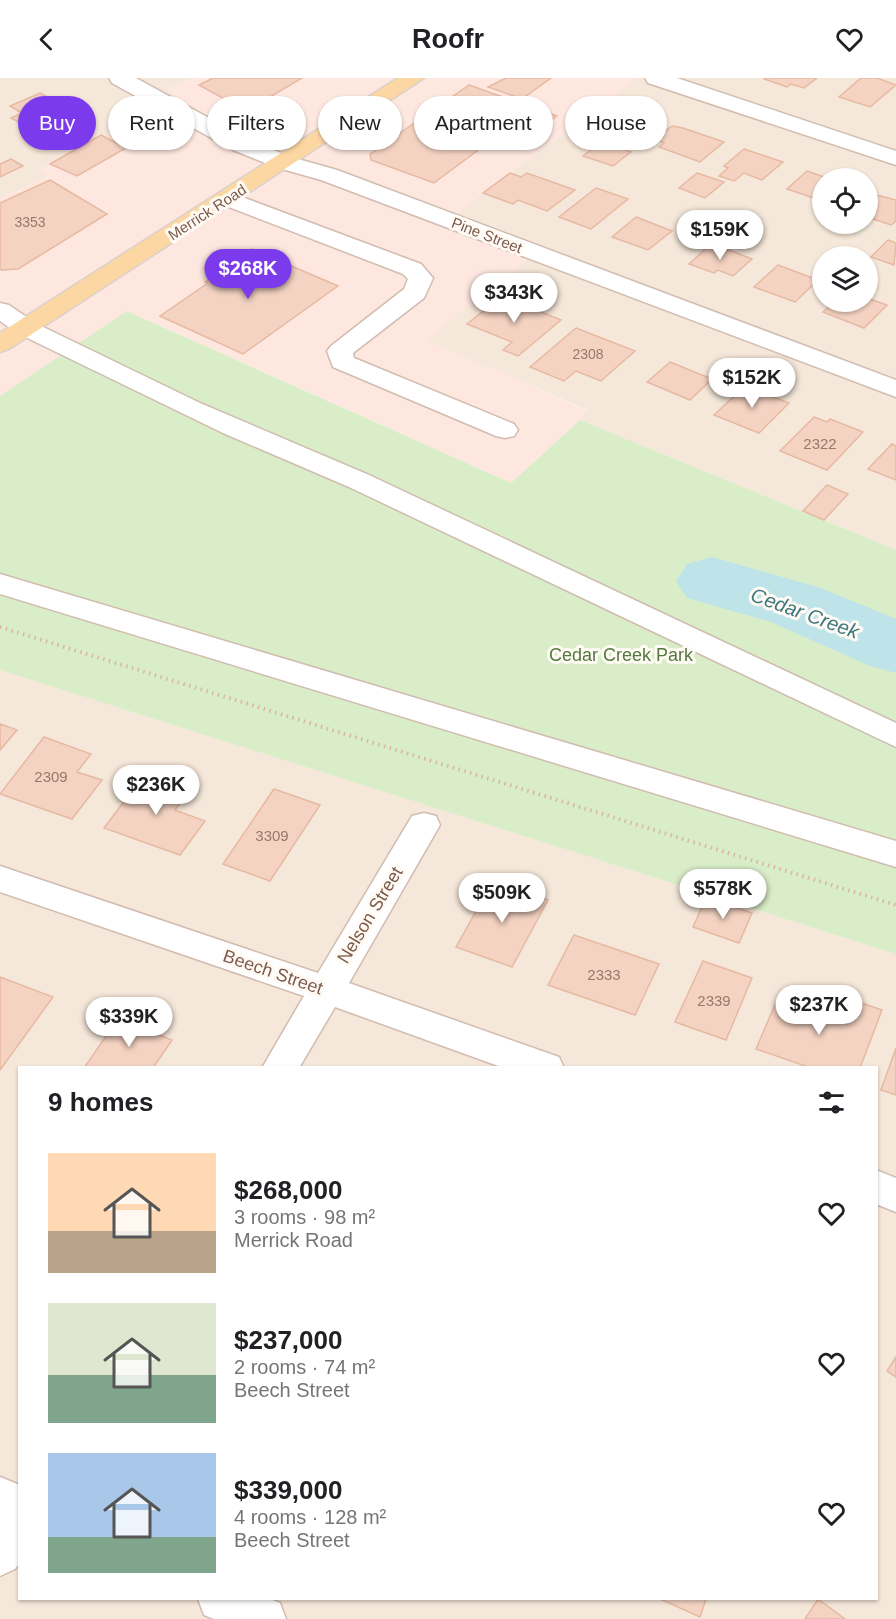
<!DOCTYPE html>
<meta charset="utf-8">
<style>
:root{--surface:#fff;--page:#f6f6f6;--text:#202124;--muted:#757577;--accent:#7c3aed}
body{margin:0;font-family:Arial,sans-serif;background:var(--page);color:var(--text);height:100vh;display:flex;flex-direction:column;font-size:22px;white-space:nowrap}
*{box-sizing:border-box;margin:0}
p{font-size:20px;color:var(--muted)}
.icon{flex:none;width:33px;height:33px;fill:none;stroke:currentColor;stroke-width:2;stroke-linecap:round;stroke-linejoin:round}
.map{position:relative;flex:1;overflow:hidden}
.side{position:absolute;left:18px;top:988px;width:860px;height:534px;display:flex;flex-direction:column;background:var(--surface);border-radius:0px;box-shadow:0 2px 4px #0004}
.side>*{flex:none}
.hud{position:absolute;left:18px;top:18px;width:861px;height:54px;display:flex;gap:12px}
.controls{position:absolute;left:812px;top:90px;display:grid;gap:12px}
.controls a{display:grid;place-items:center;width:66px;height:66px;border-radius:50%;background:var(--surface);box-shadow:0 2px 4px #0004;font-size:30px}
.price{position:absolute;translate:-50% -51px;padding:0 14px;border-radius:21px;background:#fff;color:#222;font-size:20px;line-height:39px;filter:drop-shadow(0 2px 3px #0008)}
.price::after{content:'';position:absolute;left:50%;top:36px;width:18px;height:14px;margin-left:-9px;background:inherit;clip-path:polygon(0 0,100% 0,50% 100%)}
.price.current{background:var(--accent);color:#fff}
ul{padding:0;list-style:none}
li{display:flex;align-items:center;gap:18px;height:150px;padding:0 30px}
li span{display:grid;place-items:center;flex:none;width:168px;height:120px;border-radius:0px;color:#555}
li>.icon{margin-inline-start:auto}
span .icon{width:72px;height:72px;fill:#fffc;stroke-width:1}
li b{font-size:26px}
h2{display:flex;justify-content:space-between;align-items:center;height:72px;padding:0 30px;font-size:26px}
.chip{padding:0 21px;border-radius:27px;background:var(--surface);box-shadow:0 2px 4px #0004;font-size:21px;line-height:54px}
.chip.current{background:var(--accent);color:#fff}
header{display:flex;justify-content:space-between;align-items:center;height:78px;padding:0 30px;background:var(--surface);font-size:27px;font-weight:800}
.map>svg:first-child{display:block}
</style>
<header><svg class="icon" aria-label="back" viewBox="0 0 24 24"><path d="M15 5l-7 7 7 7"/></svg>Roofr<svg class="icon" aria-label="heart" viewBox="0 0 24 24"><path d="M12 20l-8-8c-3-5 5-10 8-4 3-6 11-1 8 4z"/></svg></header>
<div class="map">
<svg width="896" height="1541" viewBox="0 0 896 1541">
<rect width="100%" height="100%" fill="#fdf5eb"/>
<path fill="#f5e7d9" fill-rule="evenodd" d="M0,0H193L168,11L179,19L39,91L49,98L0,120Z
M637,0H896V472L580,342L588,332L425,262L542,169L455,136ZM822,100H867V146H822ZM822,178H867V224H822Z
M0,592L896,876V1541H0ZM20,990H876V1521H20Z"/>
<path fill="#fde7df" d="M193,0H637L456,135L543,169L426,262L588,333L580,342L511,405L128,233L0,318V120L48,98L38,91L178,19L167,12Z"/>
<path fill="#d9edc8" d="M127,233L511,405L580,342L896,472V876L0,592V318Z"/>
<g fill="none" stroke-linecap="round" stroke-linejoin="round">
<path fill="#bee4e9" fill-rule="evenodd" d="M712,479L821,510L896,541V595L870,588L771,544L687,520L676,503L687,486Z"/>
</g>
<path fill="#f4d3c2" stroke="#e7b9a2" stroke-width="1.5" d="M213,0H302L246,33L199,7Z
M506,0H551L522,21L488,9Z
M766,0H817L804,10L791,6L787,9L764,1Z
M861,0H877L896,7L870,29L839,19Z
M469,7L557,38L535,54L446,23Z
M40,15L69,31L28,49L11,40L22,35L10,28Z
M446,23L513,46L434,105L371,82L370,76Z
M627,31L659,42L627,67L594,56Z
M672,48L683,50L724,64L700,84L659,69L664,65L655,61Z
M101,57L126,70L77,98L50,86Z
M610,66L631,74L613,88L583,78L595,69L603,71Z
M744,71L783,84L762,102L744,95L734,103L719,98L728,90L724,88Z
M11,81L23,88L0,99V86Z
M807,93L827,100H822V123L787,111Z
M510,95L521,99L527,95L575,112L547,133L518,122L513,126L483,115Z
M697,95L724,104L705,120L679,110Z
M50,102L107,136L18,191L2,192L0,191V125Z
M596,110L628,121L591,151L559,139Z
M869,115L896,122V143L891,147L867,139Z
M636,139L672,153L648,172L612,159Z
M888,162L896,165L894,187L871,179Z
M711,166L737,175L752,181L733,198L718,192L714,195L689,186Z
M252,171L338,208L243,276L160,238L208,205L205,204L217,195L205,190L225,176L238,181Z
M778,187L818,202L795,224L754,209Z
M502,218L561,242L518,278L503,272L512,264L467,246Z
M867,220L887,227L864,250L823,234L834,224H867Z
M576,250L635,273L601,303L576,293L564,303L530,289Z
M670,284L712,301L690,322L647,304Z
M745,308L789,325L759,355L714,337Z
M814,339L827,344L830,341L863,354L827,392L780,373Z
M892,366L896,368V402L868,391Z
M827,407L848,416L824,442L803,433Z
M0,646L17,652L0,672Z
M44,659L91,676L77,694L102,702L72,741L0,716Z
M145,696L190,712L175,732L205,743L180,777L104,750Z
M274,711L320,727L270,803L223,786Z
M493,803L548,822L512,889L456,869Z
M706,820L752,835L739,865L693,849Z
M574,857L659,886L635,937L548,907Z
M703,883L752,900L726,962L675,944Z
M0,899L53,919L0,992Z
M777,922L847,946L856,923L882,932L860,990H811L756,971Z
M118,941L172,962L153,990H84Z
M896,970V1017L881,1012Z
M896,1279V1299L887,1293Z
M660,1521H706L700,1539Z
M818,1521L845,1541H805Z"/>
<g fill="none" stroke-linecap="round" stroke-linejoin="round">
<g stroke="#d1bcaf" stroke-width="3">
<path id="minor" d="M109,0H136L249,62L291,79L337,92L896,302V319L321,102L275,89L233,72L112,5Z
M645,0H677L896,73V87L648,5Z
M229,114L421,186L433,200L424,220L353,275L354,280L514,346L518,352L514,358L505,360L496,358L333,289L327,273L331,268L404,211L408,201L403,196L221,126L217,121L221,116Z
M0,225L9,227L35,245L200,325L369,397L896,645V669L349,409L223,355L17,255L0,243Z
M0,496L896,763V789L0,516Z
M424,735L436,738L440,747L349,905L559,979L564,990H504L335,929L299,990H262L304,918L0,814V788L318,895L412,738Z
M876,1092L896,1100V1134L876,1126Z
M0,1399L20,1407V1485L15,1491L0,1498Z
M198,1521H270L280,1525L286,1541H214L204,1537Z"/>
</g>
<g stroke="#dad1cd" stroke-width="3">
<path id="major" d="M398,0H424L9,271L0,274V255Z"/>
</g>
<path stroke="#dab6a4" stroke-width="4" stroke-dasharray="1.5 4.5" stroke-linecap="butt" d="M0,549L896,827"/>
<use href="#minor" fill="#fff" fill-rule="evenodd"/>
<use href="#major" fill="#fcd7a3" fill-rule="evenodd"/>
</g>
<g text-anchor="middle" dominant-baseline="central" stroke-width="6" stroke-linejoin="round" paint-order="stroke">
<g font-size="14" fill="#99786a">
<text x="30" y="144">3353</text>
<text x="588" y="276">2308</text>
</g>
<g font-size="15" fill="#7b5a4c" stroke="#fffaf3">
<text transform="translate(207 134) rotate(-33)">Merrick Road</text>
<text transform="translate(487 157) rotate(21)">Pine Street</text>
</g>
<g font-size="15" fill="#99786a">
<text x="820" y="365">2322</text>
<text x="51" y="698">2309</text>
<text x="272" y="757">3309</text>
<text x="604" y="896">2333</text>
<text x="714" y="922">2339</text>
</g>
<g font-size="18" fill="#547a41" stroke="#fffaf3">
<text x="621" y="577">Cedar Creek Park</text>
</g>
<g font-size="18" fill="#7b5a4c" stroke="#fffaf3">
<text transform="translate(370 837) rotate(-59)">Nelson Street</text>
<text transform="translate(273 894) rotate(19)">Beech Street</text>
</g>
<g font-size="20" font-style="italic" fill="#3e787f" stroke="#fffaf3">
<text transform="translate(805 535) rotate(20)">Cedar Creek</text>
</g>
</g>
</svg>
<div class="controls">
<a><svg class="icon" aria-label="locate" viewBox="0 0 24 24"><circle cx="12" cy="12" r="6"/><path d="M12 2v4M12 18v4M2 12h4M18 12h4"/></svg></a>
<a><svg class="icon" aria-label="layers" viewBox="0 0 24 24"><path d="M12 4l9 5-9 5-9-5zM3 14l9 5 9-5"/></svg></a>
</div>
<b class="price" style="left:720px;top:183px">$159K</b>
<b class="price current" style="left:248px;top:222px">$268K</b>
<b class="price" style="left:514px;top:246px">$343K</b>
<b class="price" style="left:752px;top:331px">$152K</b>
<b class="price" style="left:156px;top:738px">$236K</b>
<b class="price" style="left:723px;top:842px">$578K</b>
<b class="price" style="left:502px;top:846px">$509K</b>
<b class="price" style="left:819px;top:958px">$237K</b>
<b class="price" style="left:129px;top:970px">$339K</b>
<div class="hud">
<a class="chip current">Buy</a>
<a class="chip">Rent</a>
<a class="chip">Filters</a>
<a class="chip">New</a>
<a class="chip">Apartment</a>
<a class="chip">House</a>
</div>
<section class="side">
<h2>9 homes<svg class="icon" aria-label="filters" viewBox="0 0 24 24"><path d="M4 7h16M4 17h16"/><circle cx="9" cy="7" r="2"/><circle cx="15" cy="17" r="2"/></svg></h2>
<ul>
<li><span style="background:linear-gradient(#ffd9b3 65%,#b9a48a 0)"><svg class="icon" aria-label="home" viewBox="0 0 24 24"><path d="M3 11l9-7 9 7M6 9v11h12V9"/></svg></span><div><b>$268,000</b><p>3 rooms · 98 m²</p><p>Merrick Road</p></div><svg class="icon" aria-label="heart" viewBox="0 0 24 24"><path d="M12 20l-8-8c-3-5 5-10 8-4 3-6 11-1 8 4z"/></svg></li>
<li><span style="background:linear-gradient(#dfe7d0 60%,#7fa58c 0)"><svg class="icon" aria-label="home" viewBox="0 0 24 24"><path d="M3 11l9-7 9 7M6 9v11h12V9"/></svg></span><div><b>$237,000</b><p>2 rooms · 74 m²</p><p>Beech Street</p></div><svg class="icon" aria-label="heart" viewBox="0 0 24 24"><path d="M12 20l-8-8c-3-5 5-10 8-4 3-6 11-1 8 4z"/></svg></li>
<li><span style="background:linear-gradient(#a9c7e8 70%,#7fa58c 0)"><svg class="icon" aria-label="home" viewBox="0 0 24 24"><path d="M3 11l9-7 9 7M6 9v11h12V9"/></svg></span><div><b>$339,000</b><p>4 rooms · 128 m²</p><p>Beech Street</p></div><svg class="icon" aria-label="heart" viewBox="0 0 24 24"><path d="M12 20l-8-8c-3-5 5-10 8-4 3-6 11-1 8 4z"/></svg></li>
</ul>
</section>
</div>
